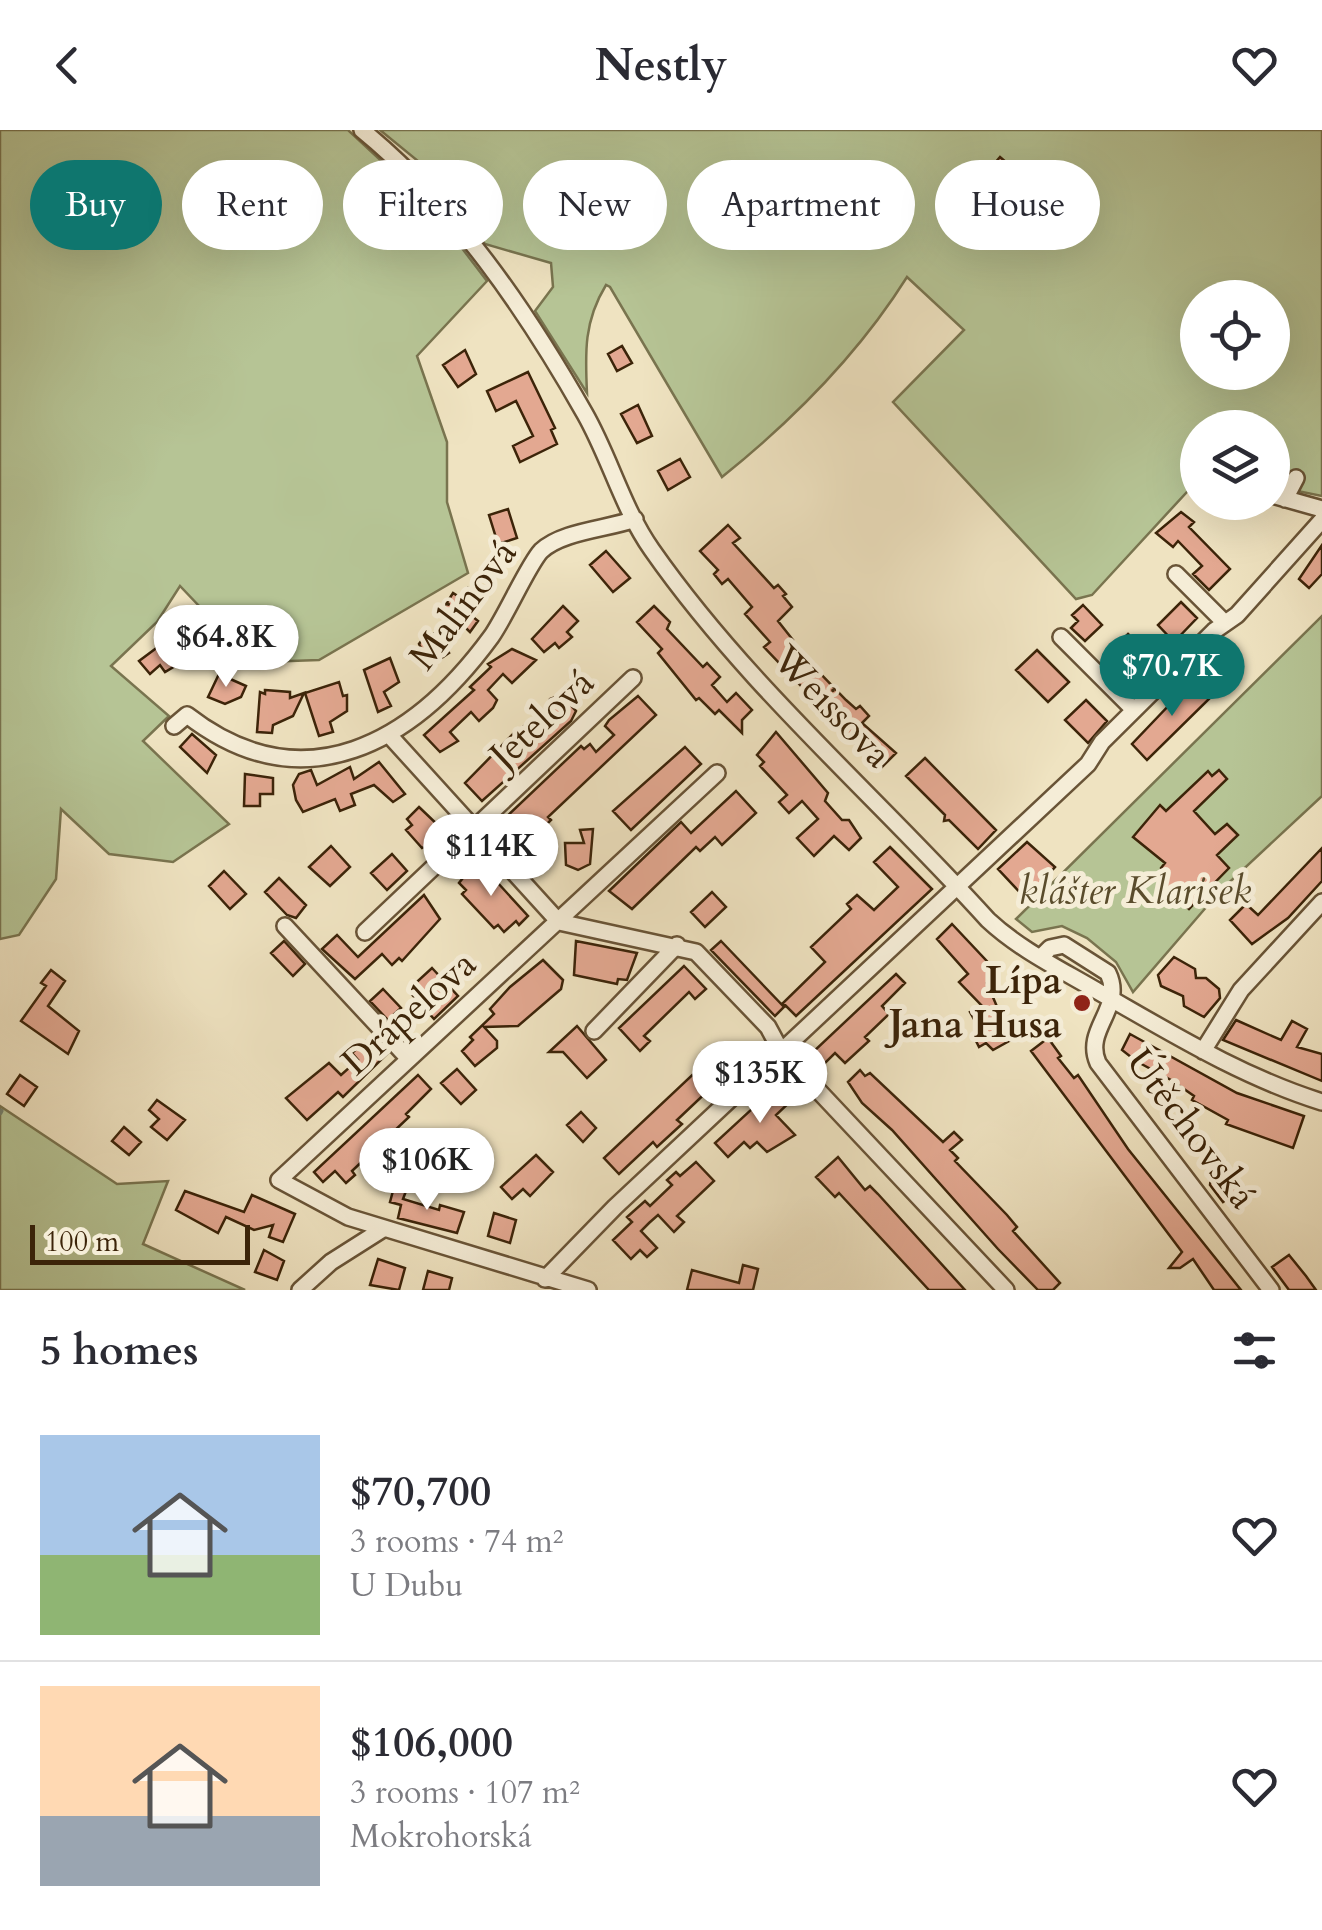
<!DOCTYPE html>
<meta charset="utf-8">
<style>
:root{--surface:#fff;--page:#f2f2f3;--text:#2b2b33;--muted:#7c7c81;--line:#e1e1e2;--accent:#0f766e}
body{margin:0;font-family:Cardo,serif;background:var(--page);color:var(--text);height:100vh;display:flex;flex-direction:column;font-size:38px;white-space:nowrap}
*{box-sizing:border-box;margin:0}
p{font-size:32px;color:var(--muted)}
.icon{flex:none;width:55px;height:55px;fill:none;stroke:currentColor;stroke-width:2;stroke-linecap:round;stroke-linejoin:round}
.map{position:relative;height:1160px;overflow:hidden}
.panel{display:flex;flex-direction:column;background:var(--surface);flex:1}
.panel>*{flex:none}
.top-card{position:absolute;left:30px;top:30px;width:1262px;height:90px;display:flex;gap:20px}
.controls{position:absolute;left:1180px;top:150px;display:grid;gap:20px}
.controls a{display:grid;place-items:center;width:110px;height:110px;border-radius:50%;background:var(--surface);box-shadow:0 10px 40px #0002;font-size:50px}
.scale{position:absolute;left:30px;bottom:25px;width:220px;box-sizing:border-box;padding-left:10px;border:5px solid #3c2409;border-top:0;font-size:28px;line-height:35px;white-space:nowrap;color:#3c2409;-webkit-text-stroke:8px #f5edd7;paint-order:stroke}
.price{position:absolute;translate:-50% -85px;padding:0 22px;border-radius:35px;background:#fff;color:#222;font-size:32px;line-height:65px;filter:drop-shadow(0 2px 5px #0008)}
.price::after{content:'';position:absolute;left:50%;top:60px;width:30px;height:22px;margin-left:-15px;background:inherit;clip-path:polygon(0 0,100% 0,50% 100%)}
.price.on{background:var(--accent);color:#fff}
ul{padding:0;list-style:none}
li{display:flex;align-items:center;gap:30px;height:250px;padding:0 40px}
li+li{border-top:2px solid var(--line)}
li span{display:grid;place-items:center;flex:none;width:280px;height:200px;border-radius:0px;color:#555}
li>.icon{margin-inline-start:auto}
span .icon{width:120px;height:120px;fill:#fffc;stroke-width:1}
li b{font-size:42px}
h2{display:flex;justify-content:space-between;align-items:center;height:120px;padding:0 40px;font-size:42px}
.tag{padding:0 35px;border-radius:45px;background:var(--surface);box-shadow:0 10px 40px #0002;font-size:35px;line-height:90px}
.tag.on{background:var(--accent);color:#fff}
header{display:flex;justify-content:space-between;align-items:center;height:130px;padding:0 40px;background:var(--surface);font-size:45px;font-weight:700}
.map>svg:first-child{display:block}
</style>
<header><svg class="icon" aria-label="back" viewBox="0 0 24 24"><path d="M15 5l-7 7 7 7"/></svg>Nestly<svg class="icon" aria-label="heart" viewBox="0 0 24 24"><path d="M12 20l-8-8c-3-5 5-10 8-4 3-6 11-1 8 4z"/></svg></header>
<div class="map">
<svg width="1322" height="1160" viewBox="0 0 1322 1160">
<rect width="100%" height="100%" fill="#efe3c1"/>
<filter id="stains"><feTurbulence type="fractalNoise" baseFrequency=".002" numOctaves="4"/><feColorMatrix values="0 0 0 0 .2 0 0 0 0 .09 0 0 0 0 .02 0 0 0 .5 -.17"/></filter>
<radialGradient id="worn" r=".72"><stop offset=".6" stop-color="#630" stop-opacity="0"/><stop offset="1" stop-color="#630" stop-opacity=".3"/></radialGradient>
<path fill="#b6c495" stroke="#79744f" stroke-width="2.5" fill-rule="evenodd" d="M0,0H348L429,75L487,151L417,226L447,312V372L468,443L319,530L262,532L241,520L180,456L157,492L111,536L169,586L143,611L229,694L173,732L109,724L61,679L56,749L19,805L0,809Z
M380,0H1322V366L1273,356L1272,298H1198L1197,351L1092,465L1076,469L893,272L964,200L907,147C858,225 793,290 722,347L610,157L606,155C584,191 585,222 587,263L535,181L553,157L551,133L485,114L429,40ZM1198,168H1272V242H1198Z
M1322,486V666L1221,760L1133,862L1116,832L1087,808L1062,796L1032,802L1016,789Z
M0,976L117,1054L168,1051L143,1114L245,1160H0Z"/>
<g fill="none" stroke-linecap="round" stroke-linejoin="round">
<path stroke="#74806d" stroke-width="5" d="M0,983L1,981"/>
</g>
<path fill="#e3a891" stroke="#3c2409" stroke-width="2.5" d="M1000,27L1024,48L1007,67L984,46Z
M622,216L632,233L617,241L608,224Z
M465,220L476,244L458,257L443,235Z
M528,242L555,298L551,300L557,314L520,332L513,316L533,306L516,271L496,281L487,261Z
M638,275L652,306L637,313L621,284Z
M680,329L690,347L668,360L658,341Z
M508,379L517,408L498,414L489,385Z
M1181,382L1194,392L1189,397L1230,439L1209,460L1193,444L1202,436L1178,411L1173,417L1156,403Z
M728,395L740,408L733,413L774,458L778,455L786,464L783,466L792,477L778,491L793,510L791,513L846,570L856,579L860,576L869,586L862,593L896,623L880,639L764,517L770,512L745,484L752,477L728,449L722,454L714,444L718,440L700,421Z
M1322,415V444L1309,458L1299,449Z
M606,421L630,448L613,462L590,435Z
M468,458L482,468L473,487L478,491L470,502L444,477L453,463L461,468Z
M1181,472L1197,488L1174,512L1158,495Z
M1083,475L1102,495L1085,511L1071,498L1078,491L1072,485Z
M563,476L578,491L567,502L572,507L559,518L555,513L544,522L532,509Z
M654,476L670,492L667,499L703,537L707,533L720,547L712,555L727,572L736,563L752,580L742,590V603L719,580L715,584L699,568L696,570L658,523L662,519L637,492Z
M178,502L192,518L185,530L165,542L160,535L150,544L139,531Z
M435,503L449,523L430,536L419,514L425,506Z
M1128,504L1146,522L1127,540L1111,521Z
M512,519L536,530L512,553L503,544L488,560L497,570L493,578L479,591L471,582L450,602L458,611L440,622L424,605L474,560L470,557L491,537L488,534Z
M1037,520L1069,552L1048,572L1016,540Z
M390,528L399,552L384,562L391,576L378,582L364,540Z
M219,544L246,556L241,567L225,574L208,567Z
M1194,549L1211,567L1147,630L1132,614Z
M339,552L343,566L347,565V581L330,592L333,602L319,606L305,563Z
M265,560L290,562V568L304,563L293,586L273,595L272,603L257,602L260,562L265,564Z
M561,565L576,581L571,591L482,671L465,653L514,603L543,583L550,569Z
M638,566L656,585L548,687L551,690L536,705L534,702L519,712L503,690L581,616L584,619L590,614L596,622L614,605L605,596L609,590Z
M1086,570L1107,591L1088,613L1065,590Z
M776,602L828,663L825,671L842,690H849L861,708L849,720L834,706L814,726L797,708L818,689L802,671L789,683L779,672L787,665L760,636L764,632L757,625Z
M192,604L216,625L207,643L180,617Z
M685,617L701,634L631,700L613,681Z
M925,628L996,700L978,719L949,690L944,691L945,685L906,646Z
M379,632L405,664L393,672L374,655L351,664L355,675L340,681L335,669L303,682L296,670L293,655L299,644L311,640L317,655L350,637L354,649Z
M1219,640L1227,649L1194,681L1215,704L1227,694L1238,705L1217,725L1229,738L1189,779L1160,753L1164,750L1161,738L1165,733L1133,707L1160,675L1166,681L1208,641L1212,646Z
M245,644L273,648V664H260V676H244Z
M736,661L756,683L722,715L715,707L700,721L696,717L632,779L609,761L681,692L691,703Z
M419,677L441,698L434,712L422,718L406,700L412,695L407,689Z
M593,699L590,734L578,740L566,735L565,713H584L580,700Z
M1027,712L1055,737L1026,769L998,739Z
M331,716L350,737L330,756L309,737Z
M890,717L932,759L796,886L783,873L825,832L811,817L851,779L847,774L857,765L874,780L898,757L874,732Z
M1322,718V751L1288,788L1252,814L1230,790L1246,774L1258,785Z
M392,724L407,741L387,760L371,743Z
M477,730L528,786L519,795L516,791L504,802L498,795L494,798L462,764L466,760L459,753Z
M224,741L246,764L230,779L209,756Z
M279,748L306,775L296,788L287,785L265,762Z
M712,762L726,777L705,797L691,782Z
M424,765L440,789L402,831L399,828L392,835L382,824L355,849L322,819L337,805L358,827Z
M952,794L998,843L987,853L1011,910L993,920L986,913L979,917L974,907L981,902L970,882L982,876L959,852L968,844L937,809Z
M284,811L305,834L293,846L271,823Z
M576,811L637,823L627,850L618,849L617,854L574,845Z
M721,811L784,877L775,886L711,820Z
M1174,827L1195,839L1196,848H1206L1219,859L1220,868L1204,887L1184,876L1183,866L1161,856L1158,845Z
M543,830L563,850L561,859L518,896L484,897L497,911V918L475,936L462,921L473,910L470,907L494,884L490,879L510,857Z
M684,836L706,859L695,869L689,862L644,906L650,911L640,921L619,898Z
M432,838L458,866L434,889L408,860Z
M51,840L65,851L48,876L79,901L68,924L21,891L46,856L41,853Z
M896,844L905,853L882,876L889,884L865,907L869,911L845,933L835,923L824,934L813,922Z
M383,859L401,878L392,886L407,903L403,906L370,871Z
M1236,890L1281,910L1292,891L1307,899L1297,917L1322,924V951L1223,910Z
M577,896L606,930L587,948L563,922H549Z
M1130,904L1237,963L1304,986L1293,1018L1226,994L1228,990L1192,970L1194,966L1171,950L1136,931L1122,920Z
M1048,908L1061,926L1058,928L1074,948L1078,945L1128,1019L1241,1160H1214L1193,1129L1180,1138H1169L1182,1122L1031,921Z
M365,911L370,917L377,911L388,923L343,967L338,962L307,990L286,968L329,933L341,945L358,930L352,923Z
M722,928L732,938L677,990L682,994L657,1017L653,1012L619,1044L604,1028L705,933L710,939Z
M457,939L476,960L461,974L441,953Z
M860,940L865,946L870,943L943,1012L954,1002L962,1010L950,1020L958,1028L955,1031L1007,1085L1017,1097L1013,1101L1060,1153L1053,1160H1038L998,1119L892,1000L862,973L848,952Z
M20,945L37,957L24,976L7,964Z
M418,945L431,959L406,984L409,987L352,1041L355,1045L346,1053L335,1041L323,1052L314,1042Z
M778,955L792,970L776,985L795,1005L767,1022L757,1012L750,1018L744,1012L728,1027L715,1013Z
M157,970L185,990L167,1010L151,997L159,989L149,980Z
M581,982L596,998L583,1012L567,995Z
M124,997L141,1012L129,1025L112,1011Z
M536,1025L553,1042L530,1066L523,1059L512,1069L501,1057Z
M838,1027L865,1060L870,1056L878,1064L965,1160H929L839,1063L835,1067L816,1047Z
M696,1032L714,1051L677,1086L684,1092L674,1102L658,1085L649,1093L641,1101L657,1118L647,1127L640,1120L631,1129L613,1110L632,1092L627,1087L645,1071L650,1076L672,1055L667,1050L676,1042L680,1046Z
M1223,1038L1240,1060L1223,1072L1210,1055L1211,1048Z
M394,1057L406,1061L403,1069L439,1080L440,1075L464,1082L457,1103L398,1088L401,1075L390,1072Z
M185,1061L244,1082L252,1065L295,1084L283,1112L269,1107L273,1095L254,1100L226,1087L218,1103L176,1080Z
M494,1083L516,1090L510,1113L488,1106Z
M264,1120L284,1131L277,1150L255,1142Z
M1289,1125L1306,1146L1316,1160H1289L1272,1137Z
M378,1129L405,1138L399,1160L370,1155Z
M743,1135L758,1139L753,1160H687L692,1140L739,1153Z
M428,1141L452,1148L449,1160H423Z"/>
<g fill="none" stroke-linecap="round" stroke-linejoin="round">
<g stroke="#695437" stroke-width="20">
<path id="minor" d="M362,0C455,76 526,180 585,284C610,328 623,379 652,420C747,556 877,667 988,790C1020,820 1062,840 1099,862C1171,903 1242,947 1322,972
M1272,365L1322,379
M1285,369L1296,348
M1176,444L1225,493
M1061,507L1134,580
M174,596L187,585C304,676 414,612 491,507C506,486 528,435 541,421C562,401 608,399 635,389
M390,606L559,792L696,822L768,897L781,921L1006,1160
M285,796L407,927
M365,802L633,548
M1041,827L1050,818L1064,815L1108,843C1125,878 1083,899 1098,933L1271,1160
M594,901L677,815
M1203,921L1241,860L1322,772
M545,1149L615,1077L1088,634L1102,612L1214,501L1237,485L1322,390
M300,1160L331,1132L383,1099
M588,1160L348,1087L279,1050L717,643"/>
</g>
<use href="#minor" stroke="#f5edd7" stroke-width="15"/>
</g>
<circle fill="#8f2418" stroke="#f5edd7" stroke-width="4" cx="1082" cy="873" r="10"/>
<g text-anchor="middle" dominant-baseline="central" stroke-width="10" stroke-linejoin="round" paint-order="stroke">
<g font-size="38" fill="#3c2409" stroke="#f5edd7">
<text transform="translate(463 475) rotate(-53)">Malinová</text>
<text transform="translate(832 577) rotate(46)">Weissova</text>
<text transform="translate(542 589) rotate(-43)">Jetelová</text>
<text transform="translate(409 883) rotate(-42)">Drápelova</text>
<text transform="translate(1191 999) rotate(53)">Útěchovská</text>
</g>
<g font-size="38" font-style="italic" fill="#5a4c2c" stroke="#f5edd7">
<text x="1135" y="761">klášter Klarisek</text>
</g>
<g font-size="38" font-weight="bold" fill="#3c2409" stroke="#f5edd7" text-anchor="end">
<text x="1062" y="851">Lípa<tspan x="1062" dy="44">Jana Husa</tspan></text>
</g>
</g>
<rect width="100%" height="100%" filter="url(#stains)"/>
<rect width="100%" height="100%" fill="url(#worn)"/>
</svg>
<div class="controls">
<a><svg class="icon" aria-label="locate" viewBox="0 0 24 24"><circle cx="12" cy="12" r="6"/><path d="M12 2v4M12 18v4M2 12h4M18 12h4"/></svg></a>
<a><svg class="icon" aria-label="layers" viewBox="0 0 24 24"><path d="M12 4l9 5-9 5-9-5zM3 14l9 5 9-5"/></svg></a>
</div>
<div class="scale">100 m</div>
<b class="price" style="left:226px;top:560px">$64.8K</b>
<b class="price on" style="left:1172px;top:589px">$70.7K</b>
<b class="price" style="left:491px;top:769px">$114K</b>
<b class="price" style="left:760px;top:996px">$135K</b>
<b class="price" style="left:427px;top:1083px">$106K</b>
<div class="top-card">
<a class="tag on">Buy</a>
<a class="tag">Rent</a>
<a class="tag">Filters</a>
<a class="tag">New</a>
<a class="tag">Apartment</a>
<a class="tag">House</a>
</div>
</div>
<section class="panel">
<h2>5 homes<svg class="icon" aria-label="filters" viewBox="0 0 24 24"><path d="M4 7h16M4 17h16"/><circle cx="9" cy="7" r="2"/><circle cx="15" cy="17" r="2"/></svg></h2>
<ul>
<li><span style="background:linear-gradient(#a9c7e8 60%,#8fb573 0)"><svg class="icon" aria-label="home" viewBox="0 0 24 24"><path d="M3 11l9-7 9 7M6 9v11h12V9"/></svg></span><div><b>$70,700</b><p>3 rooms · 74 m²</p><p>U Dubu</p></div><svg class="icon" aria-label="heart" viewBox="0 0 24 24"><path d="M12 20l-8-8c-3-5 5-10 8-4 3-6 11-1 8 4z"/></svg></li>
<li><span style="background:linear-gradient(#ffd9b3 65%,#9aa5b1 0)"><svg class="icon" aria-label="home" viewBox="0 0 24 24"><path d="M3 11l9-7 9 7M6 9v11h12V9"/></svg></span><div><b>$106,000</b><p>3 rooms · 107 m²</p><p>Mokrohorská</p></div><svg class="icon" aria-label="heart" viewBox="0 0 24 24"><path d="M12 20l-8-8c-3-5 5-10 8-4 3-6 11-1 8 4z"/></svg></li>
</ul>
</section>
